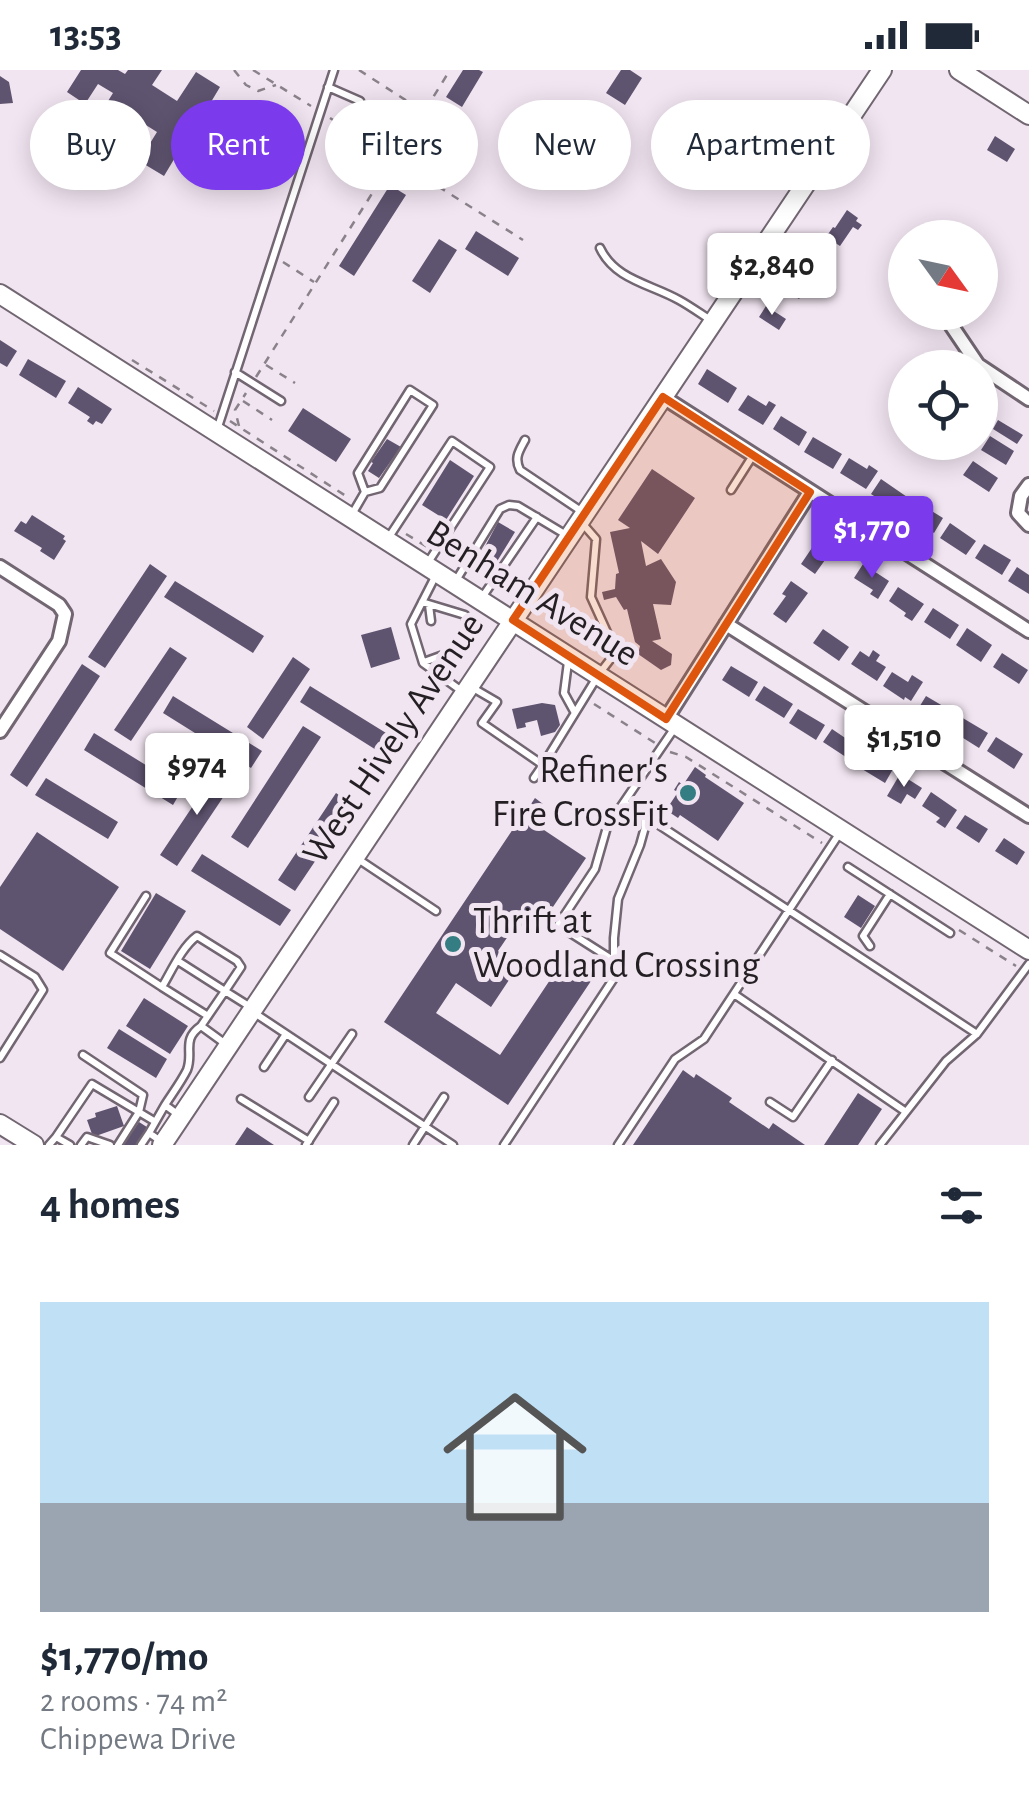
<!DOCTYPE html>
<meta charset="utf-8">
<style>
:root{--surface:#fff;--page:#f2f2f3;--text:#1f2937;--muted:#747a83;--line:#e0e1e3;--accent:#7c3aed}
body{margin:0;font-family:"Alegreya Sans",sans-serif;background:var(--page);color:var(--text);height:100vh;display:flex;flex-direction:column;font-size:38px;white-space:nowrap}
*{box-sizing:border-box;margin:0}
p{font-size:32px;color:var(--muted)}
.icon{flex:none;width:55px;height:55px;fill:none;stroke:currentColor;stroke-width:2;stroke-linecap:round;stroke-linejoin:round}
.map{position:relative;height:1075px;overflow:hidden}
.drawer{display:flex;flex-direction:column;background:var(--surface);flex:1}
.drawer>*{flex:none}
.guide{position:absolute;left:30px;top:30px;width:970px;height:90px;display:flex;gap:20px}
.needle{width:65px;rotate:123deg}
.buttons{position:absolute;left:888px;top:150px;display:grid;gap:20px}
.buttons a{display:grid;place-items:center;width:110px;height:110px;border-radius:50%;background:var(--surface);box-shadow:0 5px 25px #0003;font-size:50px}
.price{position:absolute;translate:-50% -85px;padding:0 22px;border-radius:10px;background:#fff;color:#222;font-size:32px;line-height:65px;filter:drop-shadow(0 2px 5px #0008)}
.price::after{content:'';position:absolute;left:50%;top:60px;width:30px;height:22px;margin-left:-15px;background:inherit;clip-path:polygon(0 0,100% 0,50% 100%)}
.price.selected{background:var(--accent);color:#fff}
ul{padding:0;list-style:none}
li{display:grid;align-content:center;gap:20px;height:530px;padding:0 40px}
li+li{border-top:2px solid var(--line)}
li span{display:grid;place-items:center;height:310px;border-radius:0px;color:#555}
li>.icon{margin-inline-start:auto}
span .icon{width:180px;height:180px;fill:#fffc;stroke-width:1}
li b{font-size:42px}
h2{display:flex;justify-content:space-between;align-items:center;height:120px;padding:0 40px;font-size:42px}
.pill{padding:0 35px;border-radius:45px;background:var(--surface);box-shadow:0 5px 25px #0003;font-size:35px;line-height:90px}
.pill.selected{background:var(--accent);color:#fff}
.status{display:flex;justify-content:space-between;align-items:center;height:70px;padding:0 50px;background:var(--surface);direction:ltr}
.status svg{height:28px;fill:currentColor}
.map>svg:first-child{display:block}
</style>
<div class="status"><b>13:53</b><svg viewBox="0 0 49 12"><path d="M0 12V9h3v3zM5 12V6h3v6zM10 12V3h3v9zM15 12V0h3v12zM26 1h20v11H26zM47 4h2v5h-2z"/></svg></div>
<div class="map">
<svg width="1029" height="1075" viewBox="0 0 1029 1075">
<rect width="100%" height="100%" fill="#f1e5f1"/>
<path fill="#5f5470" d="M81,0H118L125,4L128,0H162L152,15L177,31L196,2L220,17L208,37L206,53L197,70L176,86L164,106L139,91L157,62L133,47L116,73L92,57L113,23L98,14L85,34L67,22Z
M463,0H479L483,2L462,37L446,27Z
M621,0H630L642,8L625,35L606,23Z
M0,6L9,12L13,33L0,34Z
M995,66L1015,79L1007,92L987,80Z
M390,115L406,125L354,206L339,196Z
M847,140L858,148L856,151L862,155L858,160L853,157L840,176L826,167L833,157L835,158Z
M476,161L519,188L508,206L465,179Z
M439,169L457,180L430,223L412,211Z
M804,195L817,203L799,229L787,221Z
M766,236L786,249L779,260L759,247Z
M0,270L17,281L7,297L0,293Z
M28,289L66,311L56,328L19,305Z
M707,299L737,318L728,333L698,314Z
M78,317L112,339L102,354L96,351L93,355L87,351L90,347L68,333Z
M748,325L766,336L769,331L776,335L763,355L738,340Z
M303,338L351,369L336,392L288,361Z
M781,346L807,362L799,376L773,359Z
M998,350L1023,365L1017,374L993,359Z
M990,366L1014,381L1006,395L981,380Z
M813,367L842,384L833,399L804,382Z
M387,369L401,377L379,408L368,401L373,393L371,392Z
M849,388L867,399L869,395L878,401L866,419L840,403Z
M450,390L474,406L446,450L422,435Z
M973,391L998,408L989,422L963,405Z
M652,399L695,428L658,484L641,471L646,496L661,489L676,512L671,535L653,534L661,569L652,571L672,584L671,595L661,600L638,584L640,576L635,572L627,539L624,540L616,527L604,530L602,522L615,519L616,504L619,503L610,462L630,458L618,450Z
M881,409L910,429L900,443L871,424Z
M917,432L943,448L934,463L907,447Z
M32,445L65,466L63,469L66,471L54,490L40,481L42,478L14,461L21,451L26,454Z
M498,452L515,462L496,493L481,484Z
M950,453L976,471L966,485L940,468Z
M820,466L835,476L815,504L801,494Z
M984,474L1011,490L1002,505L975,488Z
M150,494L167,506L105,598L88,587Z
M863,494L889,511L878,529L870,524L873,520L854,508Z
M1017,497L1029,505V524L1008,511Z
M175,511L264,566L253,583L164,527Z
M791,511L808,523L786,553L773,544L786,526L782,524Z
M898,517L924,534L912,551L904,546L906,543L889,531Z
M933,538L959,555L950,569L924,552Z
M391,557L400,589L371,598L361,565Z
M967,558L992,575L981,592L956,575Z
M823,559L849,577L839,591L813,573Z
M170,577L187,588L131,671L114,660Z
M873,580L880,585L876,591L886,597L877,611L851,594L860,581L869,587Z
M1002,583L1028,600L1019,614L993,597Z
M293,587L310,599L263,669L247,657Z
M82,594L100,606L27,717L10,705Z
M731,596L758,612L749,627L722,610Z
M892,602L908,612L912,605L923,612L911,631L905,627L904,630L883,616Z
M310,616L399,671L389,688L300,632Z
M764,616L793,634L784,648L755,630Z
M173,626L262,681L251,698L163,643Z
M926,626L953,642L944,656L918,639Z
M542,633L555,635L560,655L555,662L541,666L537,650L525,653L526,657L517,659L512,639Z
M798,639L825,655L816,670L789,653Z
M961,647L988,663L979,678L952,661Z
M303,656L321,667L248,778L231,767Z
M832,659L860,678L852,691L823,672Z
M94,663L183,718L173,735L84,680Z
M996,667L1023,684L1014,699L987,681Z
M866,682L893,699L885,713L857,696Z
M695,697L706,705L705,707L744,733L718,771L680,745L678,748L666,740L678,722L674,720L679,712L683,715Z
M217,700L234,711L177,796L160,785Z
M900,704L922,718L915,729L907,724L901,734L887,726Z
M46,708L118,752L108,769L35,725Z
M931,722L957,740L945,758L936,752L940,748L922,736Z
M336,723L353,735L295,821L278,810Z
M535,728L543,734L532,752L586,788L534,865L517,853L498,881L519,895L491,937L456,913L436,943L500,985L562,892L591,911L508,1035L384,952L513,759L510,757L519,744L523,746Z
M965,745L988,759L979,773L956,758Z
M37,762L119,817L63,901L0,859V817Z
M1004,768L1025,782L1017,795L995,781Z
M202,784L291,840L280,856L191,801Z
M156,823L186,841L150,899L121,881Z
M858,825L875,836L861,858L844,847Z
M144,928L188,956L170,984L126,956Z
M119,959L167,989L156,1008L107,978Z
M683,1000L694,1008L696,1004L732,1028L729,1032L769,1059L773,1053L805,1075H633Z
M858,1023L882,1039L858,1075H824Z
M117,1036L124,1056L93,1067L87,1050L96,1047L95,1043Z
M139,1052L150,1059L139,1075H123Z
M247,1057L274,1075H235Z"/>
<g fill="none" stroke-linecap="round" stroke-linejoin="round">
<g stroke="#716671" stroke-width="11">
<path id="lane" d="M328,17L360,31
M410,65L442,96
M600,178C615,210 651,214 679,230C690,236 701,244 712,251
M235,302L281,331
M217,360L334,0
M525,370C519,381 514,388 520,400L584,443
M731,420L752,387
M351,446L365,422L380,418L433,335L410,320L358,403L365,422
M389,467L452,371L490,397L427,494
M437,503L411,554L423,593L463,622
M455,512L500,439L509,435L518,436L568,466
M481,529L537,447
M422,532L465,545L470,569L457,580L424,592
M429,535L431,551
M568,592L564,623L575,643
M473,618L497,632L482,653L543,695L534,708
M543,695L599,604L616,582L591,527L596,469L582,453
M624,732L977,964
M355,787L436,841
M848,797L950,863
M146,826L110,883L162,917
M870,876L863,866L890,824
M0,885L35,907L43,920L0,988
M613,890L558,855L595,799L607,757L676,656
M178,891L225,921L241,897L237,891L197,866C182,877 172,900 162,917L208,946
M734,924L906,1042
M253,942L453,1075
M227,975L201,956L225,921L252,938
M83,985L143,1025L139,1042L118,1075
M264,997L286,964
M309,1027L352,964
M241,1029L309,1071
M770,1032L793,1047L832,990
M180,1046L165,1035C172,1024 181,1012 187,1000C194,982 181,970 201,956
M149,1063L165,1035
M56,1067L92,1014L154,1051
M49,1075L56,1067L70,1075
M81,1075L87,1067L110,1075
M141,1075L149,1063L162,1072
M306,1075L334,1032
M413,1075L444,1027
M504,1075L614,908V868L618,829L640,775L645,757L644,745
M618,1075L675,989L704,969L841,761
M880,1075L946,991L977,964L1029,894"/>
</g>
<g stroke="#716671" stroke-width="18">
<path id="street" d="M947,249L978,295L1029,329
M663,327L1029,561
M1029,415L1021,426L1018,443L1029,455
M0,497L59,535L65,544L59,571L0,661
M726,554L1029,746
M666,649L810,422"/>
</g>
<g stroke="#716671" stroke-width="22">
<path id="secondary" d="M959,0L1029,45
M0,224L1029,880
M0,1054L34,1075
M162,1075L882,0"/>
</g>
<path stroke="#8a828a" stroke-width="2.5" stroke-dasharray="8 8" stroke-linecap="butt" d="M234,0L246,15L258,21L276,15
M253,0L311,36
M359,0L424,42L450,0
M330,48L523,170
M414,58L424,42
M283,192L314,212
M132,290L214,341
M266,295L295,313
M256,307L404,73
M243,331L272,350
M230,351L349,428
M239,356L235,340L246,323
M406,464L429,478
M594,634L655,673
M670,682L686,687L822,773
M959,860L1016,896"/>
<use href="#lane" stroke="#fff" stroke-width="6"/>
<use href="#street" stroke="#fff" stroke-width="12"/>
<use href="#secondary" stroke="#fff" stroke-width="18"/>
</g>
<path fill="#de560d" fill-opacity="0.2" stroke="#de560d" stroke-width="8" stroke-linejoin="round" d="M663,327L810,422L666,649L513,550Z"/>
<g fill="#347d82" stroke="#f1e5f1" stroke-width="4">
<circle cx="688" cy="723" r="10"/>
<circle cx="453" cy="874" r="10"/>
</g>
<g text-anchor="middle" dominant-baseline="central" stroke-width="10" stroke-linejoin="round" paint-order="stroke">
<g font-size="38" fill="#231f23" stroke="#f1e5f1">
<text transform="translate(532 524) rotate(32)">Benham Avenue</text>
<text transform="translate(394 669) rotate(-56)">West Hively Avenue</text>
</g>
<g font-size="38" fill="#231f23" stroke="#f1e5f1" text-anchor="end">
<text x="668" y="701">Refiner's<tspan x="668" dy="44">Fire CrossFit</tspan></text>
<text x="473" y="852" text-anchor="start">Thrift at<tspan x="473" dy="44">Woodland Crossing</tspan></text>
</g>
</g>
</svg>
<div class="buttons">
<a><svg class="needle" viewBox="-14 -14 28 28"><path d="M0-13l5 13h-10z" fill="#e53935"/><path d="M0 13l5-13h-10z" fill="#747a83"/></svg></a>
<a><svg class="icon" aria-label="locate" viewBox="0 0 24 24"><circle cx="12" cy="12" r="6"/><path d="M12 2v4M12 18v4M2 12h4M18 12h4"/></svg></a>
</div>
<b class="price" style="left:772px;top:248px">$2,840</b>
<b class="price selected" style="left:872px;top:511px">$1,770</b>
<b class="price" style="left:904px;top:720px">$1,510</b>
<b class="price" style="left:197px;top:748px">$974</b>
<div class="guide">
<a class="pill">Buy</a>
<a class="pill selected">Rent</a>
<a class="pill">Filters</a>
<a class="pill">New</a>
<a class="pill">Apartment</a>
</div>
</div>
<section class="drawer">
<h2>4 homes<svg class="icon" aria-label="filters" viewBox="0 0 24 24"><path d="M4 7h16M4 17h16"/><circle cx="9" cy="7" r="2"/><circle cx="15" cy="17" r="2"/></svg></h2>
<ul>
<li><span style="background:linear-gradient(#bfe0f5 65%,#9aa5b1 0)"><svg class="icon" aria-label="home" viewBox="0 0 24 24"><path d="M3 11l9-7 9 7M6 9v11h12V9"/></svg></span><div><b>$1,770/mo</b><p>2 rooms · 74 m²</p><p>Chippewa Drive</p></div></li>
</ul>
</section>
